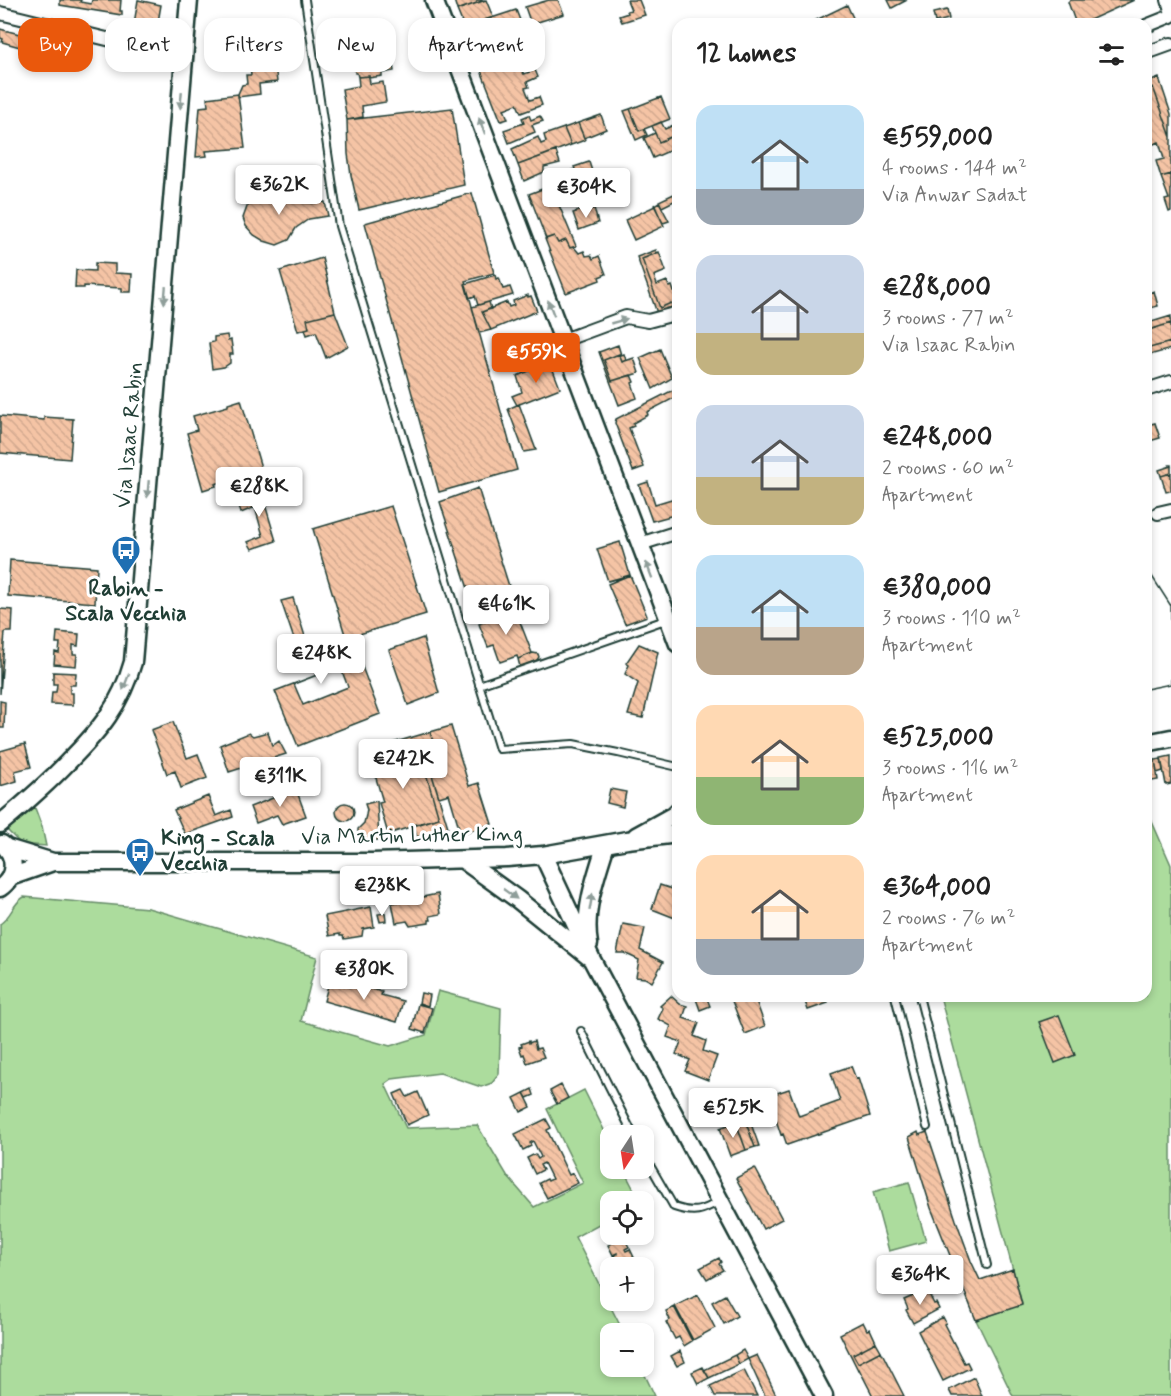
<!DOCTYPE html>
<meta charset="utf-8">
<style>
:root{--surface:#fff;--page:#f6f6f6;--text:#222;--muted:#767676;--accent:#ea580c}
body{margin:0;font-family:Mynerve,sans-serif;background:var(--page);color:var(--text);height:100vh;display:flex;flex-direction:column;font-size:22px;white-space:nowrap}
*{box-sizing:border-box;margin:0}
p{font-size:20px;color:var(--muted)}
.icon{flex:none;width:33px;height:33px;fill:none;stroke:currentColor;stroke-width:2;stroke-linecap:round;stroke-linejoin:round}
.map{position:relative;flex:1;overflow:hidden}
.side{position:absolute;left:672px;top:18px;width:480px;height:984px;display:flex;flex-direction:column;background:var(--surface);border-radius:18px;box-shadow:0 3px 9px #0003}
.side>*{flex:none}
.guide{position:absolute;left:18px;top:18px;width:564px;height:54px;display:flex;gap:12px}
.needle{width:39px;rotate:192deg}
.buttons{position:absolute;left:600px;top:1125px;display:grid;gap:12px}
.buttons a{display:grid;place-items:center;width:54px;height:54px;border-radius:12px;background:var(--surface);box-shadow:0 3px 9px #0003;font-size:30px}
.price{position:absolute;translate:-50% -51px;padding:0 14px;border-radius:6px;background:#fff;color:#222;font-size:20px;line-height:39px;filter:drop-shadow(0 2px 3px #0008)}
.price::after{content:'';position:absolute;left:50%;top:36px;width:18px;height:14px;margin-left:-9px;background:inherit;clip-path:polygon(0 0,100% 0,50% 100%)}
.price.selected{background:var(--accent);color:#fff}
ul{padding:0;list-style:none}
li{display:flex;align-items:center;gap:18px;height:150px;padding:0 24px}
li span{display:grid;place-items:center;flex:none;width:168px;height:120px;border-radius:18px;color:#555}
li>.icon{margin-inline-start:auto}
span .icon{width:72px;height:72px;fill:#fffc;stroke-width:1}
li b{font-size:26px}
h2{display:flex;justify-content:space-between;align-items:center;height:72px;padding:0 24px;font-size:26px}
.chip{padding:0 21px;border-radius:18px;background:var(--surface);box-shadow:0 3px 9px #0003;font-size:21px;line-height:54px}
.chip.selected{background:var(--accent);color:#fff}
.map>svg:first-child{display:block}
</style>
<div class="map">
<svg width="1171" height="1396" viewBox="0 0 1171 1396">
<defs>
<pattern id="building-back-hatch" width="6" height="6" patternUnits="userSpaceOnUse" patternTransform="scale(1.5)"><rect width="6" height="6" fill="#f5c4a5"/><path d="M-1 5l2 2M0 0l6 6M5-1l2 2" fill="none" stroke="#d2a98f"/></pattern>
</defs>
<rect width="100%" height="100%" fill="#fff"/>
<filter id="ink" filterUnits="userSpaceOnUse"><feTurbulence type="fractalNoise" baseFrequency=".0167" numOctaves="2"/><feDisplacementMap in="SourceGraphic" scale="12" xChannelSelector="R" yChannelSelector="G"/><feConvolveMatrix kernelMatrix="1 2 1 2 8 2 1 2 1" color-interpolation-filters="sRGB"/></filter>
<g filter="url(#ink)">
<path fill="#acdc9d" stroke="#668c68" stroke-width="1.5" d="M35,808L42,827L46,846L21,844L6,829Z
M1146,808L1171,865V1396H1013L976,1320L1022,1304L940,996H1146Z
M24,897L148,908L317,957L301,1021L390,1046L426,1035L438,991L501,1008L499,1074L492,1083L481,1087L440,1073L392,1079L385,1084L406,1128L477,1125L508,1177L534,1207L583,1183L547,1109L584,1090L610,1142V1168L623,1169L640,1201L610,1202V1218L575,1237L624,1333L610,1334V1366L641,1367L655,1396H0V924C12,916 12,904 24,897Z
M909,1182L926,1241L889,1251L873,1192Z"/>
<path fill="url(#building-back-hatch)" stroke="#1f3d34" stroke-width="1.5" fill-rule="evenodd" d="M60,0H81L80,2L91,4L92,0H121L120,11H122V15L60,5Z
M138,0L161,5L157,28L134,24Z
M454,0H485L457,10Z
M486,0L493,17L464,27L457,10Z
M549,0H558L564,14L531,24L525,7Z
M627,0H639L645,15L622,22L619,16L628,13L627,11L631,10Z
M888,0H907L892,8Z
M1070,0H1134L1081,24H1076L1068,2Z
M847,5L856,24H833L831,20L822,24H811L810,23Z
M516,10L523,28L472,46L464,27ZM500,22L502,28L491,32L489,27Z
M947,10L949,19L935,22L933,13Z
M0,29L55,43L52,56L2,42L3,39L0,38Z
M511,33L524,67L519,69L518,66L514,67L510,58L480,68L472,46ZM508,41L511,48L500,52L498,46Z
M390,46L394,71L382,73V76L369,78V76L358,77L357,73H355L353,60H355L354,56L365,54V50Z
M510,58L514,67L518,66L524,74L535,70L538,77L527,82L529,87L525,88L530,100L539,97L542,105L521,113L517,104L504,109L508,119L501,121L480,68Z
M275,64L277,82L259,84L260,94L238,97V94L242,85L247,84L246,75H251L250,67Z
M369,76L370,84L383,82L386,102L362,106L363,117L347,120L342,89L359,86L358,77Z
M1159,78L1171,114V137L1153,87L1146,90V83Z
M1153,87L1171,137V174L1161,177L1156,161L1164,159L1159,142L1146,147V122L1150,120L1146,106V90Z
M238,94L245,148L206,151L207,156L196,157L200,107L208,106L207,98Z
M661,97L670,119L639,131L630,109Z
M452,108L464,185L359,210L351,175L348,154L347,120Z
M630,109L639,131L644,129L647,135L636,140L624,111Z
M529,115L531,120L540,116L543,121L532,125L535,132L509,143L504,130L524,123L522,118Z
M601,115L606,129L584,138L578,123Z
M661,122L665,129L678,123V134L659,142L652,126Z
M578,123L585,140L571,145L564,128Z
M564,128L571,145L518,165L512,149L538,137L541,144L546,142L544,135Z
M655,133L659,142L678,134V147L653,158L644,138Z
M556,151L560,163L544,167V172L524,181L518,165Z
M589,162L600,195L570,206L566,198L558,201L554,193L572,184L568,172L575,169L574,167Z
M1171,174V211L1169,212L1165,200L1169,199L1161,177Z
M553,179L558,191L554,193L576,246L570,248L566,240L558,243L554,236L546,239L529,194L553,185L551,180Z
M268,189H283L297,202L312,203L325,202L328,216L309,219L296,228L289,240L277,245L264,241L254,235L246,226L243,218L247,207L257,197Z
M678,192V199L662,207L659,201Z
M472,193L494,273L465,281L517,470L439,492L365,223Z
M659,202L669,221L663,223L654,205Z
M655,206L664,226L634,240L625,220Z
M594,208L598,223L579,230L573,213L582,210L584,212Z
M554,236L558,243L566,240L570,248L574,247L579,253L584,251L586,256L591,255L593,259L599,256L606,274L599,277L600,280L566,293L545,239Z
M656,250L657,253L642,259L660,308L671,303L673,307L657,313L637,257Z
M659,252L666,271L654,276L657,285L667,281L669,287L672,286L674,292L678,290V305L673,307L671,303L660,308L642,259Z
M322,258L335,312L307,319L309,328L298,331L280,271Z
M95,263L115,264V273L132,274L131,292H122V288L84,286V288H75L76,270L95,271Z
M495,275L496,279L499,278L503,289L510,287L513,295L478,305L475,296L469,298L465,284Z
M1154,291L1158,306L1146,309V294Z
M528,295V297L531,296L537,311L491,330L482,312L507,302L509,307L514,305L513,301Z
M489,302L491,309L482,312L491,330L479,333L472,307Z
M335,312L348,346L326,358L316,332L307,335L305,329L309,328L307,319Z
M1171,316V323L1149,330L1148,323Z
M1146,323H1148L1149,330L1171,323V342L1146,349Z
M227,335L228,341L231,340L233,354H230V363L224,367L212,369L209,343L214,342V337Z
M1171,342V349L1146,356V349Z
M618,345L621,355L624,354L626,360L622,362L619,354L604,360L612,381L631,375L634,382L632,383L637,398L619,405L599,352Z
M660,349L672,378L653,389L640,358Z
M619,354L622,362L634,358L639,373L612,381L604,360Z
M550,362L560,388L517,405L512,396L522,392L517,376Z
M675,389L678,396L647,412L648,415L633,423L634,426L629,428L644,467L633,471L615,423L616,419Z
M241,400L262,471L250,475L249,474L215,484L216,486L203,490L187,433L197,430L193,416L228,406V404Z
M519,404L536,450L524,452L508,409Z
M0,416L44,420V417L73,419L70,459L0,453Z
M1146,422L1147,425L1155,423L1160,438L1146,442Z
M1170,465H1171V473L1161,476L1159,470L1171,466Z
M1171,473V491L1166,492L1161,476Z
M648,482L655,504L678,497V514L652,521L639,485Z
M478,488L509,586L471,598L440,502Z
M261,491L276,541L252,549L248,542L263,536L255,507L241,513L237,500Z
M391,506L426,614L346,638L313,529Z
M620,542L630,575L608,581L597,549Z
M10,560L97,567L95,603L8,596Z
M1146,567L1171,606V684L1146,689Z
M1146,567L1171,606V684L1146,689Z
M630,575L647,616L625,624L608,584Z
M293,598L308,646L288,655L284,641L294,639L281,601Z
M0,609L13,610L12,632H5L0,694Z
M515,609L532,653L518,659L517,656L500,662L494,645L488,647L479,624L502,615V614Z
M57,632L79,634L78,646L73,645V654H77L76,666L54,664L55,652L59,653L60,643H56Z
M423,638L439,693L408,705L389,650Z
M639,644L658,652L643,718L628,715L638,683L625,674L629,665L626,663Z
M533,653L538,654L539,657L537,660L520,667L518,659Z
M359,659L380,714L298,746L275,691Z
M340,666L348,687L303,705L294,684Z
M53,672L76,673L75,685H70V693H73V705L51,704L52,692H56L57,684H53Z
M0,701L5,702L4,728H0Z
M173,722L187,758L198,754L207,778L181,788L175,771L167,774L151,730Z
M451,726L469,786L479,783L492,824L461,834L449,794L439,797L432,775L442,772L430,732Z
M268,732L272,746L279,741L286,754L229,772L220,745L249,733L253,736Z
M430,732L442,772L432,775L448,827L417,837L413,825L439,818L420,753L395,762L389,744Z
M25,744L31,767L15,771L17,781L0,786V751Z
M389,744L395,762L420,753L439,818L388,834L379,803L383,802L368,751Z
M1171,756V784L1166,785L1161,758Z
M1161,759L1163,771L1157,773L1155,760Z
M1155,760L1158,780L1146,782V762Z
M296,789L306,816L282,824L277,815L256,823L250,807Z
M610,789L626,792L623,807L607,803Z
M208,796L216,816L231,810L233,817L185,834L174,810Z
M377,801L379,840H358V829L364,823L366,815L367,810L365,804Z
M336 812a9 9 0 1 1 18 0a9 9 0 1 1-18 0Z
M660,885L678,891V913L675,918L652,909Z
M438,894L441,914L430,916L431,920H429V923L410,926L407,921L396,923L392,903Z
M371,907L374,927L363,929L362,936L344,939L343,936H340V934L329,936L325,916Z
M385,913L386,921L380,922L378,914Z
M623,924L645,928L640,950L663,962L652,982L645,978L636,977L639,960L624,953H617Z
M329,982L350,987L351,983L382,992L381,995L403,1001L397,1022L324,1001Z
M421,993L430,995L428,1006L419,1003Z
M671,996L680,1004L687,1006L683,1018L699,1023L694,1036L706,1041L703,1051L717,1056L708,1080L685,1071L690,1060L676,1054L681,1042L667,1037L671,1026L658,1019L663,1008L660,1006Z
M695,996H706L710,1006L700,1010Z
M730,996H761L755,998L765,1026L745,1034Z
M803,996H826L828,1003L808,1010Z
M418,1004L432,1008L425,1033L412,1029Z
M1059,1015L1075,1055L1055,1063L1039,1022Z
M529,1041V1043L534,1041L536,1049L540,1048L544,1057L527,1063L524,1054L522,1055L519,1047L522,1046L521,1044Z
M851,1066L856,1079L858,1078L870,1116L787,1145L783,1134L781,1135L768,1096L789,1089L799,1116L840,1101L831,1073Z
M561,1085L568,1098L557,1104L550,1091Z
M532,1089L534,1095L527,1098L524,1093Z
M403,1090L407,1097L418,1092L428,1115L407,1125L394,1094Z
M524,1093L531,1107L521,1112L514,1098Z
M546,1119L551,1128L547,1130L569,1175L573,1173L578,1183L547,1198L539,1183L547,1179L548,1181L552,1179L544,1163L540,1165L543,1170L535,1174L527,1158L535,1154L538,1159L541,1157L533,1141L530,1143L531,1146L523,1150L515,1134Z
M745,1120L755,1147L746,1150L736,1123Z
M750,1121L759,1146L755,1147L746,1123Z
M736,1122L746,1150L730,1156L720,1128Z
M918,1132L919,1135L927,1132L956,1220L971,1261L980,1280L1013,1269L1022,1305L976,1320L931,1208L909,1137Z
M755,1168L782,1219L763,1229L736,1178Z
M624,1238L629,1247L625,1249L626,1251L630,1249L639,1268H619L613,1257L617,1254V1253L613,1255L608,1245Z
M719,1258L721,1262L719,1264L723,1270L707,1279L700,1268Z
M927,1290L934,1304L936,1303L939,1309L913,1323L906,1310L908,1309L904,1300Z
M698,1295L715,1328L693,1340L675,1306Z
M725,1295L737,1316L724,1324L712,1302Z
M674,1307L692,1341L684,1346L679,1337L675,1339L666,1322L670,1320L666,1311Z
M943,1317L946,1323L944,1324L964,1363L967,1362L970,1368L943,1381L918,1331Z
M863,1322L867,1330L870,1329L876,1342L853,1354L858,1363L881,1351L904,1396H873L859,1369L858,1370L840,1334Z
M876,1342L881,1351L858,1363L853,1354Z
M743,1350L748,1359L739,1364L735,1355Z
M680,1351L685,1362L677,1366L671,1356Z
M735,1355L739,1364L709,1378L704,1370Z
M757,1355L776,1395L774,1396H765L748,1359Z
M703,1367L709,1378L698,1384L692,1372Z
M744,1370L757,1396H715L710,1386Z
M974,1377L982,1396H952L949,1390Z"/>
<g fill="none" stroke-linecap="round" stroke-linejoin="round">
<g stroke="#1f3d34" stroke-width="10">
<path id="lane" d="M305,0L339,226L499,749L573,744L618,753L678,767
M479,685L668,619
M895,996L927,1127
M919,996L987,1265
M581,1031L634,1136
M644,1155L674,1207C695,1214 702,1211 720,1201"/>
</g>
<g stroke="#1f3d34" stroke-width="16">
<path id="street" d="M1168,0L1171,10
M0,13L185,58
M1146,26L1171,16
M1146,53L1171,44
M564,340L626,317L648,321L678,313
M1146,390L1171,382
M1158,513L1171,510
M640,544L678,532"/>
</g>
<g stroke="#1f3d34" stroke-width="21">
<path id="secondary" d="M434,0L678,644
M1146,743L1171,738
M0,824C24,804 47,784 68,762C99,731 121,705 133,662L189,0
M636,836L674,815L678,811
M7,848L53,862H372L507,858L543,855L627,840L678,834
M543,855L592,960L824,1396
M463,860L517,899L589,957
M10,877L53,862
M0,888C16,877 17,856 2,844
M589,944C583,911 596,876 606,844"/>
</g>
<use href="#lane" stroke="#fff" stroke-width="6"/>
<use href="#street" stroke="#fff" stroke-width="12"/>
<use href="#secondary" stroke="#fff" stroke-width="16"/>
</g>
<defs><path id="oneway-solid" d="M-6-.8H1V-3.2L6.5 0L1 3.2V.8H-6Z" transform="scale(1.5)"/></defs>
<g fill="#8f9e9a">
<use href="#oneway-solid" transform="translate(181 100) rotate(95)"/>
<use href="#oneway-solid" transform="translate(482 126) rotate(-111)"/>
<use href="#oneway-solid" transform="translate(165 295) rotate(95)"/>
<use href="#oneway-solid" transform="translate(551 308) rotate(-111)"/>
<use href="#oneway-solid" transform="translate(619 321) rotate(-16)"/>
<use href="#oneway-solid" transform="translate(148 489) rotate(95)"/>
<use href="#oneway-solid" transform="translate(649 570) rotate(-111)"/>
<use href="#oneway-solid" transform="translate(126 682) rotate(111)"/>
<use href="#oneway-solid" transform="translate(510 894) rotate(36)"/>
<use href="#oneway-solid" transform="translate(591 902) rotate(-80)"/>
</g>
</g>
<defs>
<g id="bus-pin" transform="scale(1.5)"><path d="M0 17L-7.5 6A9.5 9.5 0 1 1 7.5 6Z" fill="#1f6fb2" stroke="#fff"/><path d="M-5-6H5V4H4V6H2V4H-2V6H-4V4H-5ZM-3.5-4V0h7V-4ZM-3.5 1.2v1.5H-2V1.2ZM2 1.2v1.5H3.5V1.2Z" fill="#fff"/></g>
</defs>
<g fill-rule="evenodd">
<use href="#bus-pin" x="126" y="550"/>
<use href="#bus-pin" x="140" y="852"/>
</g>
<g text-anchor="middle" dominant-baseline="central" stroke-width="6" stroke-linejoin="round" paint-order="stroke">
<g font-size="22" fill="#1f3d34" stroke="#fff">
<text transform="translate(130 435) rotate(-85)">Via Isaac Rabin</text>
<text transform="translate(412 836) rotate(-1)">Via Martin Luther King</text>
</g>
<g font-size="22" font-weight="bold" fill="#1f3d34" stroke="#fff">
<text x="126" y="589">Rabin -<tspan x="126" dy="25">Scala Vecchia</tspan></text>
<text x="161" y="839" text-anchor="start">King - Scala<tspan x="161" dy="25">Vecchia</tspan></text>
</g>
</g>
</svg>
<div class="buttons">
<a><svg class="needle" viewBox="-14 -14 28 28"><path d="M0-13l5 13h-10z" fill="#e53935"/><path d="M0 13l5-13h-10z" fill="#767676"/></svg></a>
<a><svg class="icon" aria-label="locate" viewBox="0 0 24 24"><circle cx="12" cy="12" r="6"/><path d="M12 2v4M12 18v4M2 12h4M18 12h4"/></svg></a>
<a>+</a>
<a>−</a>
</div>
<b class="price" style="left:279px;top:216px">€362K</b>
<b class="price" style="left:586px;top:219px">€304K</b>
<b class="price selected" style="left:536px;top:384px">€559K</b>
<b class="price" style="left:259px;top:518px">€288K</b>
<b class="price" style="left:506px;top:636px">€461K</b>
<b class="price" style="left:321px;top:685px">€248K</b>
<b class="price" style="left:403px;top:790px">€242K</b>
<b class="price" style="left:280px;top:808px">€311K</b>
<b class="price" style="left:382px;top:917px">€238K</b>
<b class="price" style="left:364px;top:1001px">€380K</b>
<b class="price" style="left:733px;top:1139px">€525K</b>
<b class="price" style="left:920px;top:1306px">€364K</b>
<div class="guide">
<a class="chip selected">Buy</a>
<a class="chip">Rent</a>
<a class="chip">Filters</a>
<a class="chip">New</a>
<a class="chip">Apartment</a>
</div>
<section class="side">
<h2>12 homes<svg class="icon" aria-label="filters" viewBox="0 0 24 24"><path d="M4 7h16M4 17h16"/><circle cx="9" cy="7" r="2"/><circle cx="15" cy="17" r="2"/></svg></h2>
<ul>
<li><span style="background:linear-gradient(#bfe0f5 70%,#9aa5b1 0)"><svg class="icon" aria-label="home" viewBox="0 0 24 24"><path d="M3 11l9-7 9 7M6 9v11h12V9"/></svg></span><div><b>€559,000</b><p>4 rooms · 144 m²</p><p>Via Anwar Sadat</p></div></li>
<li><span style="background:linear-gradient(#c9d6e8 65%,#c2b280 0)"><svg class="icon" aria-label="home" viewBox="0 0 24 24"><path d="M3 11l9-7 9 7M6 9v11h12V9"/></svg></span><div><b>€288,000</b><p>3 rooms · 77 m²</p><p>Via Isaac Rabin</p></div></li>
<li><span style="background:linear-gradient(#c9d6e8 60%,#c2b280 0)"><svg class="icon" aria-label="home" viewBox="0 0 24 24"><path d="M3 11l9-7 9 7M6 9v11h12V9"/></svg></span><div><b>€248,000</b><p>2 rooms · 60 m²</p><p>Apartment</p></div></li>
<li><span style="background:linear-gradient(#bfe0f5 60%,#b9a48a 0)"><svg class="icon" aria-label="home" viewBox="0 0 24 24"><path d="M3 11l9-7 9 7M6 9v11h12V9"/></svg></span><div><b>€380,000</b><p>3 rooms · 110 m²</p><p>Apartment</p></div></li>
<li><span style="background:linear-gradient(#ffd9b3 60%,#8fb573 0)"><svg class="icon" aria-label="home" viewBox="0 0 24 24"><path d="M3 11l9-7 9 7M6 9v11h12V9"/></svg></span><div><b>€525,000</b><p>3 rooms · 116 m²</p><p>Apartment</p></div></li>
<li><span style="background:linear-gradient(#ffd9b3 70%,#9aa5b1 0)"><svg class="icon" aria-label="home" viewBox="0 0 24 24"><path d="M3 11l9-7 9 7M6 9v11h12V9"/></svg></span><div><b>€364,000</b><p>2 rooms · 76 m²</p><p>Apartment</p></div></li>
</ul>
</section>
</div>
